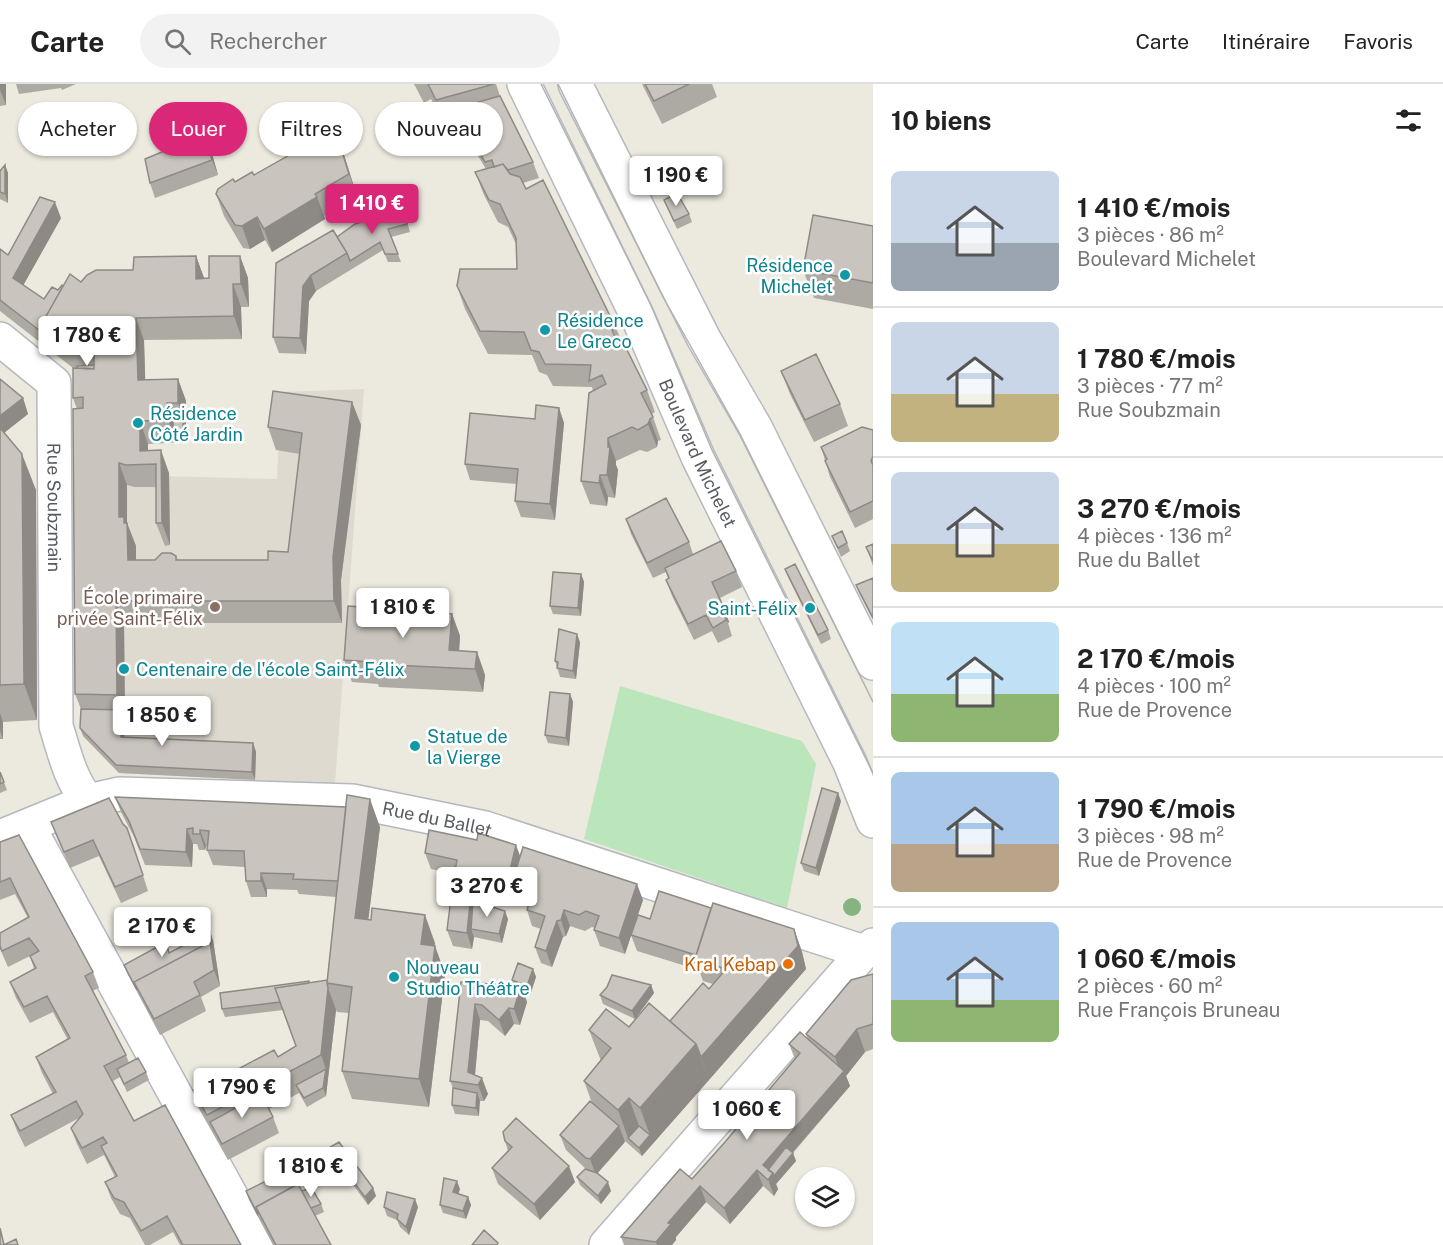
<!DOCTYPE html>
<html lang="fr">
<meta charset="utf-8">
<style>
:root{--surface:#fff;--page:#f2f2f2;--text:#222;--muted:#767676;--line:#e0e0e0;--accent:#db2777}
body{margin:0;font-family:"Public Sans",sans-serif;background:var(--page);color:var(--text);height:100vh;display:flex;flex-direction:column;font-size:22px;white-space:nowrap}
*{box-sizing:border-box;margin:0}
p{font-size:20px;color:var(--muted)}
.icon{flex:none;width:33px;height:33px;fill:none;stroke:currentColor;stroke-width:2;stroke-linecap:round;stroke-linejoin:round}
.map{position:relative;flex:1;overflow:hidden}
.panel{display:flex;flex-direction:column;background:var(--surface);width:570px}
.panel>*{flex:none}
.top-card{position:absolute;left:18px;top:18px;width:570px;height:54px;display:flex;gap:12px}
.buttons{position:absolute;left:795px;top:1083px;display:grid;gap:12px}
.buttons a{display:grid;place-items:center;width:60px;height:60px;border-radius:50%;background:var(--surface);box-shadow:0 2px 4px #0004;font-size:30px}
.price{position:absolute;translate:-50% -51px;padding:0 14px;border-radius:6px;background:#fff;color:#222;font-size:20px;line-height:39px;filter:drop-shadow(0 2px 3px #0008)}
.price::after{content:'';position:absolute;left:50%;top:36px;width:18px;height:14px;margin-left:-9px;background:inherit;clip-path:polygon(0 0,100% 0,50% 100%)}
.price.current{background:var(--accent);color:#fff}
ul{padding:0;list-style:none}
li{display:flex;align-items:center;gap:18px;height:150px;padding:0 18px}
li+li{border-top:2px solid var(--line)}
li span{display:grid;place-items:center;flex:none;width:168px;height:120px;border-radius:9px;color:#555}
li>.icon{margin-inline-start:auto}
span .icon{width:72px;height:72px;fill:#fffc;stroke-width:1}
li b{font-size:26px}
h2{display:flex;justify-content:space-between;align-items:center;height:72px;padding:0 18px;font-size:26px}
.pill{padding:0 21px;border-radius:27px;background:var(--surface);box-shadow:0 2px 4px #0004;font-size:21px;line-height:54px}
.pill.current{background:var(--accent);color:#fff}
header{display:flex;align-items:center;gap:36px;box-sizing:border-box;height:84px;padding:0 30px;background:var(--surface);border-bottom:2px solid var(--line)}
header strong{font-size:28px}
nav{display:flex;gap:33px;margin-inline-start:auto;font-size:21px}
.search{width:420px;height:54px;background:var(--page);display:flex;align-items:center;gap:15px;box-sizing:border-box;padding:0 21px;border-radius:33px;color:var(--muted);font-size:22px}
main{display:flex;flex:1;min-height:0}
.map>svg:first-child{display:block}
</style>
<header>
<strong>Carte</strong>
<div class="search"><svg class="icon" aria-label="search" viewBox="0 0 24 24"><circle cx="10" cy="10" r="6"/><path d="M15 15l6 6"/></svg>Rechercher</div>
<nav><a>Carte</a><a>Itinéraire</a><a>Favoris</a></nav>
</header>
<main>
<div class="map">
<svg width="873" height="1161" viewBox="0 0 873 1161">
<rect width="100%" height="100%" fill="#ece9df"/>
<path fill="#dedad0" d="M364,305L335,700L119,689L83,652L82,390L277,395L281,308Z"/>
<path fill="#bbe5ba" d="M620,602L802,657L816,680L787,824L584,755Z"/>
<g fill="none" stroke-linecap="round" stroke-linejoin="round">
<g stroke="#b5b8bd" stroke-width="36">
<g id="minor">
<path id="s1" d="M0,255L54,299L56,642C64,667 70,696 88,717"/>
<path d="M28,742L258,1161"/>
<path id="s2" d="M0,753L88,717L119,710L352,717L485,744L864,868"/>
<path d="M606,1161L864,868L873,861"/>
</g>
</g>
<g stroke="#b5b8bd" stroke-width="36">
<g id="tertiary">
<path id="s3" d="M524,0L639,236L698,373L850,679L873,737"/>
<path d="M575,0L704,255L755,343L873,579"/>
</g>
</g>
<use href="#minor" stroke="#fff" stroke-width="33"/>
<use href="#tertiary" stroke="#fff" stroke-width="33"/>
<path stroke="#b1b2b2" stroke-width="1.5" d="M541,0L650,219L712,366L873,689
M558,0L663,213L740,350L873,618"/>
</g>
<circle fill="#86b380" cx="852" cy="823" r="9"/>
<path fill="#ada9a3" d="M0,0H6V21L0,22Z
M16,0H76L62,6L61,4L19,10Z
M414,0H496L500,12L533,78L539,94L523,99L526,105L616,244L622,258L647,306L655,328L652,330L661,356L658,357L657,363L647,368L640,366L616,377V381L618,386L615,414L608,413L607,422L590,420L581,397L593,307L592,303L553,302L547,291L539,288L532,271L488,270L465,225L457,202L517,185L516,160L508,143L498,138L484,111L475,88L486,85L469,57L462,40L446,44L431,15L424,19Z
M642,0H712L717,13L662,40Z
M211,66L218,91L155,114L150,99Z
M343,68L357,112L324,132L325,135L272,168L265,156L250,165L243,164L224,132L216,110L235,98L254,91Z
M5,81L8,89V119L0,115V87Z
M664,116L689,130L692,138L677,145Z
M61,134L23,201L44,215L58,206L63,202L196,172L204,194H209L240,172L248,194L249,223H241L242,255L144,256L145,296L178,295L186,317V358L148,360V366L169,389L170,461L165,462L156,439V403H135L127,401V439L136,462V476H155L176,472L178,476H268L288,468L300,370L276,366L268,343L352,318L361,341L341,496L342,539H124L125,634L124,653L253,659L256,668L255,696L119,689L83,652L80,644L81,625L75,610L77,325L73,314V284L0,227V165L8,171Z
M406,134L410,148L391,153L401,178H388L383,166L316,207L309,217L306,270L279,269L273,253L276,179L337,153Z
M873,142V225L814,214L803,186Z
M781,287L840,320L848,342L814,358L790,310Z
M0,295L23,314L28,330L4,349L36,406L37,636L3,638V655H0Z
M559,324L564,339L555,436L521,433L515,417L517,400L470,396L465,380L535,335Z
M873,346V435L855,444L830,393L821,363Z
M626,435L689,458L693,470L736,487L742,503L720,514L729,538L728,539L732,552L718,559L712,547L694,556L672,512L666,496L668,494L666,488L653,494L631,450Z
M832,452L847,459L850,467L841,473Z
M873,460V482L866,463Z
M785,485L828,546L831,555L821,560L788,493Z
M581,490L584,498L581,532L553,530L550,522Z
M873,494V536L859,509L856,501Z
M452,530L460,552L459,567L477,568L485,591L483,608L379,603L378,600L352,598L344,576Z
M580,558L576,595L560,593L555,577Z
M570,610L573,618L569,662L548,659L545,651Z
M0,688L7,706L0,709Z
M115,713L380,743L368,836L435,859V862L445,890L429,1023L352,1015L342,987L349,929L337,928L336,926L326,1012L307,1023L299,1009L269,1025L273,1033L279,1049L228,1076L198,1023L193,1006L223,995L278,973L296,962L283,926L225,933L222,925L309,899L327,896L336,813L299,810L297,806L267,805V813H251L246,797L245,783L213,781L207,766V762H206L205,766H199L197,760H193L192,783L145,781L134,753L121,728Z
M841,717L819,792L804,787L801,779Z
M51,738L133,760L148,807L121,819L99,772L70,784Z
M0,758L93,888L99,904L92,907L126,971L129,979L146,988L149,996L127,1008L120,993L113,997L134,1037L241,1161H180L173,1148L150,1161H145L130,1134L120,1130L111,1114L105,1098L115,1093L104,1071L87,1080L77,1060L71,1044L81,1033L25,1063L17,1047L11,1031L53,1010L42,989L36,973L68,956L53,928L30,939L16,914L10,898L34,885L30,872L8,883L0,865V849L28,834L15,810L0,816Z
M425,769L520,773L643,816L635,838L650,835L711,824L794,845L802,868L806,885L642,1072L625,1057L597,1089L611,1107L601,1120L580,1101L577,1093L586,1085L566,1066L560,1051L592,1019L584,997L601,977L589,946L629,943L670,937L709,905L713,900L703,897L699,886L637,867L631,851L625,870L600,862L594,846L595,844L592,843L585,847L570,842L566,852L563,853L552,883L541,879L535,863L541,845L532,842L527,826L532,808L521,804L517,795L512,815L479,805L477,819L508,835L502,859L474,853L472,865L453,862L447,846L454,790L431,785Z
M213,856L220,902L201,913L206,927L160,951L127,889L124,881Z
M533,885L536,893L530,911L524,908L527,918L520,941L514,940L505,952L488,937L480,936L475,991L488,1010L484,1017H479V1032L455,1030L452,1021L453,1004L450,997L461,898L514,902L512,896Z
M873,890V965L865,968L846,992L850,1002L793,1069L796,1077L776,1100L778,1105L774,1112L763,1102L730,1140L706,1118L676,1153V1156L672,1161H624L621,1153L692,1095L725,1058L795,975L789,960L808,956L806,950Z
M651,901L654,909L635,935L603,920L600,911Z
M505,1057L575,1098L540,1136L498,1100L492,1084L508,1067Z
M327,1065L373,1104L376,1112L368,1121L347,1093L344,1095L330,1073Z
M294,1102L321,1120L324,1128L315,1132L331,1161H273L249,1116L246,1107Z
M460,1105L458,1110L468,1113L471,1121L466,1135L443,1129L440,1121Z
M384,1123H418L409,1151L400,1143L397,1136L387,1132Z"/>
<path fill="#8d8a85" d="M0,0H6V21L0,6Z
M335,45L343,68L357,112L349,90Z
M205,50L211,66L218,91L212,76Z
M5,81L8,89V119L5,110Z
M317,113L325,135L272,168L264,145Z
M55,118L61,134L19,209L13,194Z
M257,133L265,156L250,165L242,142Z
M196,172L204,194L196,195Z
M240,172L248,194L249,223L241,200Z
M311,191L316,207L309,217L306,270L300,254L303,202Z
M233,200L241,223L242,255L234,232Z
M136,234L144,256L146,319L138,296Z
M178,295L186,317V358L183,350V334L178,319Z
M23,314L28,330L0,352V332Z
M352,318L361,341L341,496L342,539L334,517L333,473Z
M167,319L176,342L173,350L168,336Z
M559,324L564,339L555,436L550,420Z
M650,335L658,357L657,363L648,340Z
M140,337L148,360V380L140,367Z
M608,354L616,377V381L618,386L615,414L607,391Z
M161,366L169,389L170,461L162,439Z
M22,370L36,406L37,636L24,600Z
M119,379L127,401V443V439L136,462V499L128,476L119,433Z
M600,391L608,413L607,422L599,399Z
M581,490L584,498L581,532L578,524Z
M116,517L124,539L125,634L124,662L121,653L122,626L117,611Z
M723,522L729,538L728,539L721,524Z
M452,530L460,552L458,585L449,566Z
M577,550L580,558L576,595L573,587Z
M477,568L485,591L483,608L475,585Z
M570,610L573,618L569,662L566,654Z
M0,629L3,638V655L0,646Z
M253,659L256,668L255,696L252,688Z
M838,709L841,717L819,792L816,784Z
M370,715L380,743L365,862L355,834Z
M187,745L193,760L192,783L186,768Z
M200,746L206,762L205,766L200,750Z
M516,761L522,777L515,789L517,795L512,815L507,799Z
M261,789L267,805V813L261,797Z
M473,789L479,805L474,846L471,845L474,853L472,865L467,849Z
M637,800L643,816L625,870L619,854Z
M564,826L570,842L566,852L561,836Z
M505,827L508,835L502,859L499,850Z
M425,831L435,859L431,888L421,860Z
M557,837L563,853L552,883L546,867Z
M794,845L802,868L806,885L709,996L701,973Z
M210,848L213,856L220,902L214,886L210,858Z
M435,862L445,890L429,1023L419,995Z
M533,885L536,893L530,911L527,902Z
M651,901L654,909L635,935L632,927Z
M521,902L527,918L520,941L514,925Z
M328,904L336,926L326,1012L323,1004L326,985L321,971Z
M475,920L480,936L474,1001L468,988Z
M509,924L514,940L505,952L499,936Z
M857,945L865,968L846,992L850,1002L773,1091L793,1069L796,1077L776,1100L778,1105L774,1112L763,1081L841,991L835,973Z
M696,960L709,996L642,1072L639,1064L650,1051L640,1024Z
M482,994L488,1010L484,1017L478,1001Z
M477,1009L480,1017L479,1032L476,1024Z
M629,1014L642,1050L628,1054L631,1062L618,1026Z
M619,1042L625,1058L596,1091L590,1075Z
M569,1082L575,1098L540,1136L534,1120Z
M757,1086L763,1102L730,1140L724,1124Z
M457,1097L460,1105L456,1117L453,1108Z
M608,1098L611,1107L601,1120L598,1112Z
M700,1102L706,1118L676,1153V1156L672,1161H657L656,1158L668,1139Z
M373,1104L376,1112L368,1121L365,1113Z
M468,1113L471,1121L466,1135L463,1127Z
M415,1115L418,1123L409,1151L406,1143Z"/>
<path fill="#c9c5be" stroke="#8d8a85" stroke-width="1.5" d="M428,0H494L436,16Z
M645,0H689L654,17Z
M500,12L533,78L508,86L503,80L494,83L492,76L485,78L463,41L457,24Z
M335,45L349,90L315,110L317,113L264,145L257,133L242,142L235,141L216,110L218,105L233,95L235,98L252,88L254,91Z
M205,50L212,76L150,99L145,75Z
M503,80L510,90L520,93L526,105L543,96L616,244L612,246L618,260L623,258L647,306L641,309L653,333L650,335L648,340L638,346L632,343L608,354V363H610L607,391H600L599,399L581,397L589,309L606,300L602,291L589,297L591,281L545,280L539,268L531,266L524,248L480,247L457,202L460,185H517L516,154L500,120L489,116L475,88Z
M5,81V110L0,108V87Z
M677,109L689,130L674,137L664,116Z
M40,113L55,118L13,194L44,215L52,203L58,206L62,201L63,202L40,243L43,249L0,216V165L8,171Z
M403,126L407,140L388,145L398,170H385L380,158L350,177L347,169L337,153L355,140Z
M813,131L873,142V199L803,186Z
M333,146L347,169L311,191L303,202L300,254L273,253L276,179Z
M196,172V195L209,194V172H240L241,200H233L234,232L136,234L138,296L178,295V319H167L168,336L140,337V367L161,366L162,439H156V380L126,381L119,379V433H124V439H127L128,476H155L162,469H171L176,472V476H268V467L288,468L302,349L268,343L273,307L352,318L333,473L334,517H116L117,611L75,610L73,325L83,324V313L73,314V284L94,285V267H72L40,243L70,190L81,198L87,191L96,186H133L134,173Z
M816,270L840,320L805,336L781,287Z
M94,281V285L78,284L77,282Z
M0,295L23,314L0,332Z
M536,321L559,324L550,420L515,417L518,385L465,380L470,329L535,335Z
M173,334H183V350H173Z
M862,343L873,346V372L871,377L873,381V417L850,428L825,377L827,375L821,363Z
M1,345L22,370L24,600L0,601V346Z
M666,414L689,458L647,479L626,435Z
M842,447L847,459L838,464L832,452Z
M721,457L736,487L712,498L723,522L721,524L726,536L713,544L706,531L688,540L666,496L669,494L665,484Z
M873,460V477L866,463Z
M795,480L828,546L818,551L785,485Z
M553,488L581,490L578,524L550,522Z
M873,494V534L856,501Z
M348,522L452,530L449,566L477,568L475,585L371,580V578L344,576Z
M559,545L577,550L573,587L557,584L558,578L555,577Z
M550,608L570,610L566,654L545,651Z
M81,625L122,626L121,653L253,659L252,688L116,681L80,644Z
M0,688L4,698L0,700Z
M822,704L838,709L816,784L801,779Z
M347,711L370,715L355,834L371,836L372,824L425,831L421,860L435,862L419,995L342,987L352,903L327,899Z
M115,713L346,723L338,797L293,795L294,790L261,789V797H246L244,767L207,766L209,747L200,746V750H193V744L187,745L186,768L140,765L129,737Z
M109,714L123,740L127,744L143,791L115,803L93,756L64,768L51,738Z
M429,746L477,756L478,749L516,761L507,799L473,789L467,849L447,846L455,782H456L457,776L425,769Z
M19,751L93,888L85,892L126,971L104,982L134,1037L165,1021L241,1161H183L167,1132L141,1147L124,1118L114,1114L105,1098L117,1092L101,1062L107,1059L103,1053L82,1064L71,1044L83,1030L76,1017L20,1047L11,1031L56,1008L36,973L70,954L47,912L24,923L10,898L36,884L30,872L39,867L29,854L2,867L0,862V849L29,833L10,794L0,798V758Z
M523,763L637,800L619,854L594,846L599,832L586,827L579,831L564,826L561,836L557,837L546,867L535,863L545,832L527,826L536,795L515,789Z
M659,807L711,824L696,871L631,851L638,831L650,835Z
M473,817L505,827L499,850L471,845Z
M713,819L794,845L798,862L701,973L696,960L670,937L703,899L709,905L726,885L695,875Z
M210,848L213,866L210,858L134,898L137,906L124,881L166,858L169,869Z
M210,858L214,886L194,898L200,911L154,935L134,898Z
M518,879L533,885L527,902L512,896Z
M873,890V940L857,945L835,973L806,950L851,896Z
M612,891L651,901L632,927L600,911L607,903Z
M327,896V899L328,904L321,971L207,1031L193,1006L221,991L223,995L239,988L238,985L274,966L278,973L296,962L275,904Z
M309,897V899L275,904L280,918L222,925L220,909Z
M461,898L521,902L514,925L509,924L499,936L482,921L475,920L468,988L482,994L478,1001L450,997Z
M649,919L696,960L640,1024L629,1014L618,1026L584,997L611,964L589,946L606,925L629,943Z
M800,948L844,987L763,1081L773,1089L768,1096L757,1086L724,1124L700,1102L668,1139L671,1140L656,1158L621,1153L680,1085L692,1095L725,1058L800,969L789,960Z
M138,974L146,988L124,1000L117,985Z
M326,985L323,1004L304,1014L296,1001Z
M453,1004L477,1009L476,1024L452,1021Z
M261,1010L273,1033L222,1060L210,1038Z
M590,1017L619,1042L590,1075L586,1074L560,1051Z
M516,1034L569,1082L534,1120L492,1084L512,1063L505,1057L503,1048Z
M639,1042L650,1051L639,1064L628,1054Z
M339,1058L373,1104L365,1113L344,1085L341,1087L327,1065Z
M786,1063L793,1069L774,1092L773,1089L768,1086Z
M585,1085L597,1089L608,1098L598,1112L577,1093Z
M286,1087L294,1102L256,1123L258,1131L246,1107Z
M444,1094L457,1097L453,1108L468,1113L463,1127L440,1121Z
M298,1100L331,1161H276L256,1123Z
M311,1103L321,1120L311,1124L302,1107Z
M387,1108L415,1115L406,1143L397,1135L398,1130L384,1123Z
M0,1144L4,1161L16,1155L18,1161H0Z
M484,1146L498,1159L497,1161H472Z"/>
<g fill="#0f9aa8" stroke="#fff" stroke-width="2">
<circle cx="845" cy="191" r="6"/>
<circle cx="545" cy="246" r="6"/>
<circle cx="138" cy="339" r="6"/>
<circle cx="810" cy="524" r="6"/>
<circle cx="124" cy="585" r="6"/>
<circle cx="415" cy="662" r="6"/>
<circle cx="394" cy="893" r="6"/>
</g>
<circle fill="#8d6e63" stroke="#fff" stroke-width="2" cx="215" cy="523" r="6"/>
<circle fill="#e8710a" stroke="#fff" stroke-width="2" cx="788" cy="880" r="6"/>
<g text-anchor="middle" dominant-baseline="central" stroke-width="5" stroke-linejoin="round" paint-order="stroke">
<g font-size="18" fill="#0d838f" stroke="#fff" text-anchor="start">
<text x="833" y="181" text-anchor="end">Résidence<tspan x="833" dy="21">Michelet</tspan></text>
<text x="557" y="236">Résidence<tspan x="557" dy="21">Le Greco</tspan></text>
<text x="150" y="329">Résidence<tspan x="150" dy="21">Côté Jardin</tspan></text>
<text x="798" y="524" text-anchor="end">Saint-Félix</text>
<text x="136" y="585">Centenaire de l'école Saint-Félix</text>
<text x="427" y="652">Statue de<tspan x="427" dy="21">la Vierge</tspan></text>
<text x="406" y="883">Nouveau<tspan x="406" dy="21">Studio Théâtre</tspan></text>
</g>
<g font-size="18" fill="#585c61" stroke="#fff">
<text stroke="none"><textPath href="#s3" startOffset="408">Boulevard Michelet</textPath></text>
<text stroke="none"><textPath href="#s1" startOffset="194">Rue Soubzmain</textPath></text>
<text stroke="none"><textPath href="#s2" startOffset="447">Rue du Ballet</textPath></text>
</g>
<g font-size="18" fill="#785e54" stroke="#fff" text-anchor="end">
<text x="203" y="513">École primaire<tspan x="203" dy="21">privée Saint-Félix</tspan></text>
</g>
<g font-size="18" fill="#c56008" stroke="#fff" text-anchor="end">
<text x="776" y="880">Kral Kebap</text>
</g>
</g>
</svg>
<div class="buttons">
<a><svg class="icon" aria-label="layers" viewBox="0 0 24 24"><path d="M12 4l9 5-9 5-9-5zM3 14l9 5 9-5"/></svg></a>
</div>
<b class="price" style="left:676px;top:123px">1 190 €</b>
<b class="price current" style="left:372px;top:151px">1 410 €</b>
<b class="price" style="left:87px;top:283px">1 780 €</b>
<b class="price" style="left:403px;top:555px">1 810 €</b>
<b class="price" style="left:162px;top:663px">1 850 €</b>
<b class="price" style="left:487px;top:834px">3 270 €</b>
<b class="price" style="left:162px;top:874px">2 170 €</b>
<b class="price" style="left:242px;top:1035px">1 790 €</b>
<b class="price" style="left:747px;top:1057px">1 060 €</b>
<b class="price" style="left:311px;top:1114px">1 810 €</b>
<div class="top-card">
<a class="pill">Acheter</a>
<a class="pill current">Louer</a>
<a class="pill">Filtres</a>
<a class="pill">Nouveau</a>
</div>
</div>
<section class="panel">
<h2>10 biens<svg class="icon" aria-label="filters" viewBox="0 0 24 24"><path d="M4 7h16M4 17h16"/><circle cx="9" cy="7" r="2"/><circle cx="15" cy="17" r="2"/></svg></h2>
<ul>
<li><span style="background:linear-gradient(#c9d6e8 60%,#9aa5b1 0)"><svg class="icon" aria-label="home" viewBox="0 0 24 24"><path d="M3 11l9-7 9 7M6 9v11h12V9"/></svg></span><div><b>1 410 €/mois</b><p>3 pièces · 86 m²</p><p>Boulevard Michelet</p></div></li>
<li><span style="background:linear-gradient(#c9d6e8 60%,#c2b280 0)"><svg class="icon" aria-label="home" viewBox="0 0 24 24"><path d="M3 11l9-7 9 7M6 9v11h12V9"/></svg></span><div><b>1 780 €/mois</b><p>3 pièces · 77 m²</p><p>Rue Soubzmain</p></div></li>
<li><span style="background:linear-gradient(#c9d6e8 60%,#c2b280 0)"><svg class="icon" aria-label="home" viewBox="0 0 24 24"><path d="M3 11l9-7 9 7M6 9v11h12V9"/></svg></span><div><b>3 270 €/mois</b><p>4 pièces · 136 m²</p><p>Rue du Ballet</p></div></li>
<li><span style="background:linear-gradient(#bfe0f5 60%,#8fb573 0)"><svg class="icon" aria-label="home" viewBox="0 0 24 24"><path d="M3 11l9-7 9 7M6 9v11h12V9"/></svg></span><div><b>2 170 €/mois</b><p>4 pièces · 100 m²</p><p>Rue de Provence</p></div></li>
<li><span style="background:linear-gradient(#a9c7e8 60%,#b9a48a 0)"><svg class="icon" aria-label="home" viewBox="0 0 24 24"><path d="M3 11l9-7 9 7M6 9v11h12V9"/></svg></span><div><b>1 790 €/mois</b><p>3 pièces · 98 m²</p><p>Rue de Provence</p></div></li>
<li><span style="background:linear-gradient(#a9c7e8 65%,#8fb573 0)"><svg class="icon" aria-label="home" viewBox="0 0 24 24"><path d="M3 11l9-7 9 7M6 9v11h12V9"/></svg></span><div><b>1 060 €/mois</b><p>2 pièces · 60 m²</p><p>Rue François Bruneau</p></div></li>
</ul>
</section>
</main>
